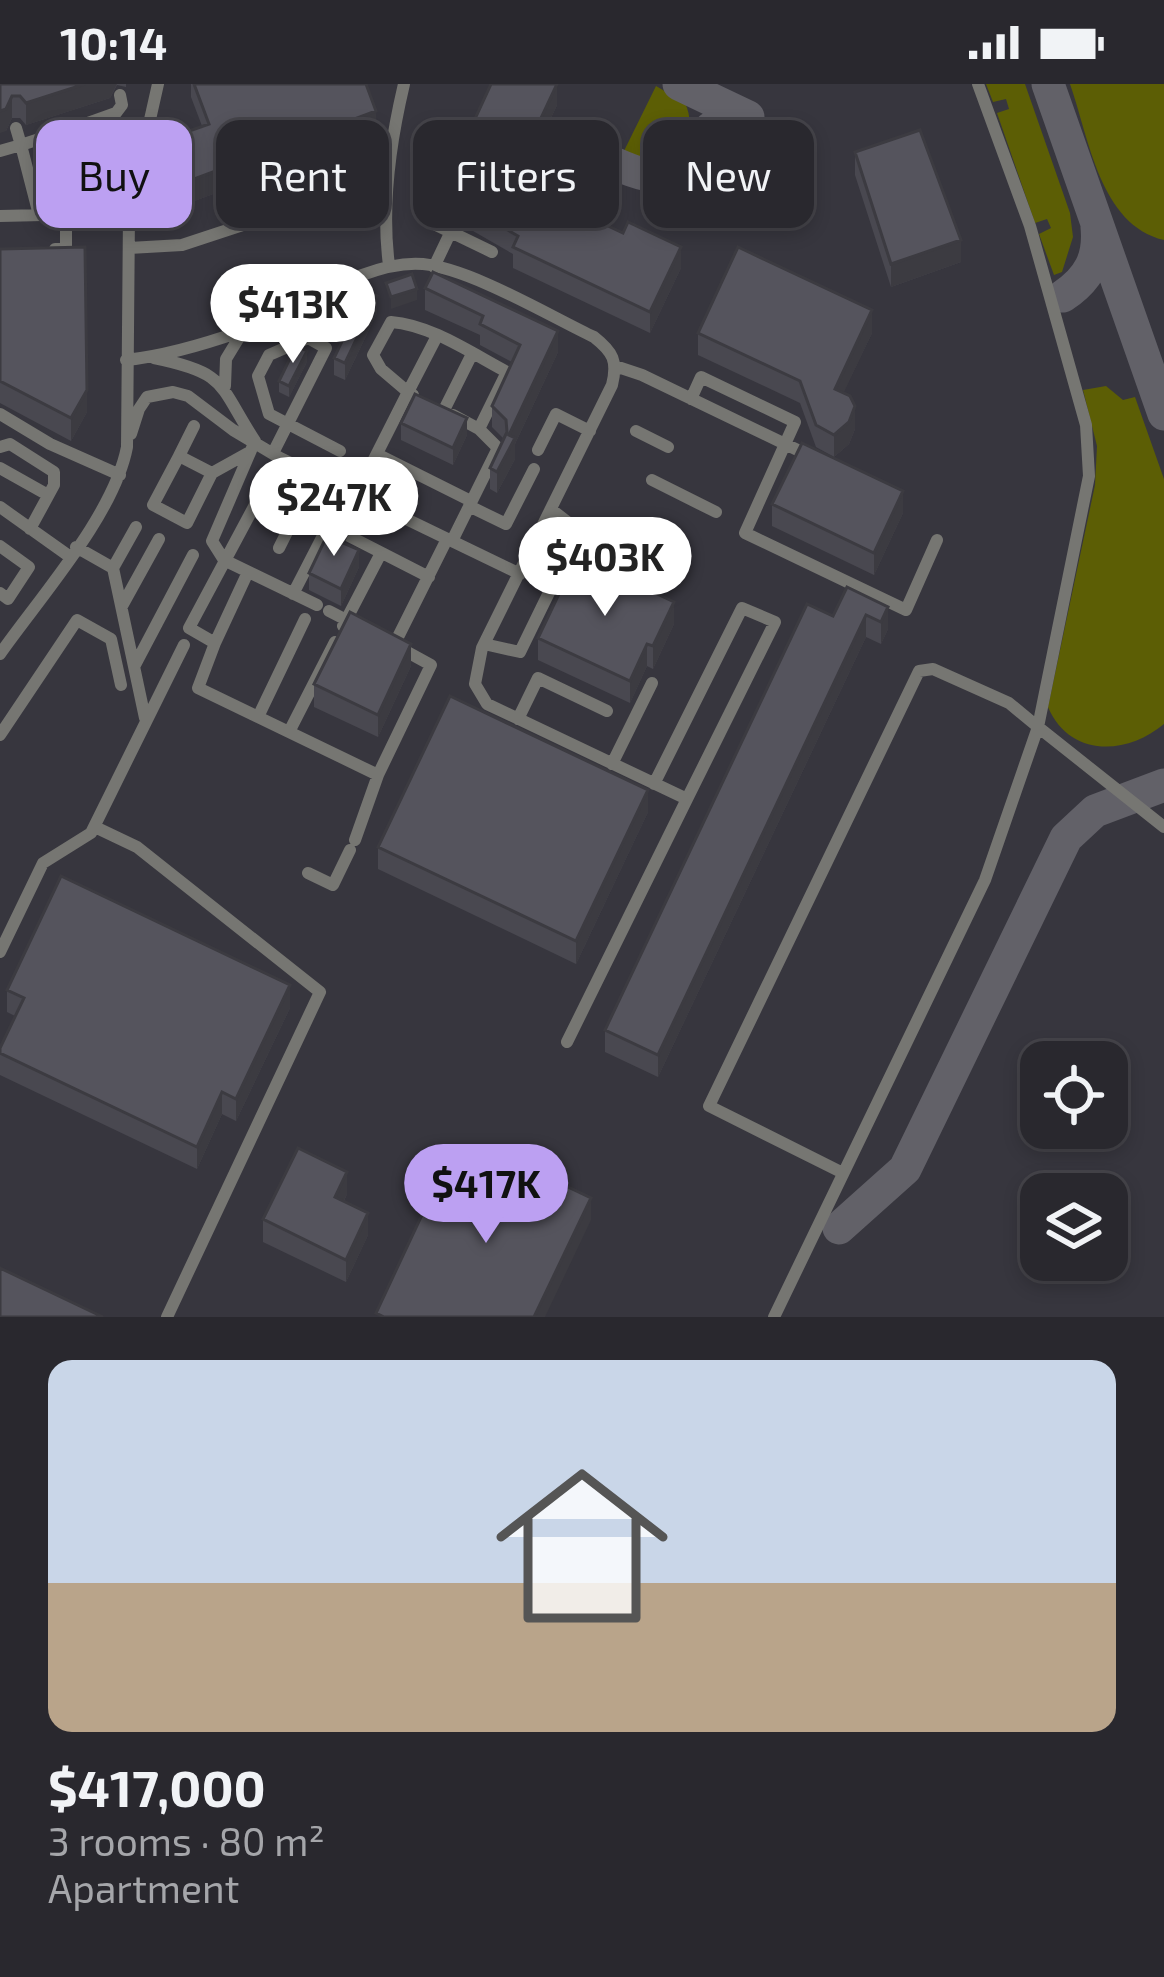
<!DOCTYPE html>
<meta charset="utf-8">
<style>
:root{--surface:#29282e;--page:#35343a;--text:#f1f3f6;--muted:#a5a6aa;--line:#45444a;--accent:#bca0f2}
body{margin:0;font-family:"Exo 2",sans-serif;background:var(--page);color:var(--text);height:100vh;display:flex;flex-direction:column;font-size:45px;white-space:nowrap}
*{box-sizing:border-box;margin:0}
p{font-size:39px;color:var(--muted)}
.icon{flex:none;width:66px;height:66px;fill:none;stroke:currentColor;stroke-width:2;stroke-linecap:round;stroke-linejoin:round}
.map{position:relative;height:1233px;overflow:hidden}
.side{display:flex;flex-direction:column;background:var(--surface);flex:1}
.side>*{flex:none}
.guide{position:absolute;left:36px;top:36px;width:1092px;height:108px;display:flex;gap:24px}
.tools{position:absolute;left:1020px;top:957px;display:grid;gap:24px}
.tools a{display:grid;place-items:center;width:108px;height:108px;border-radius:24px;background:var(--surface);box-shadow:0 6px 18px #0003,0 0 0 3px var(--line);font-size:60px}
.price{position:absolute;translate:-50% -102px;padding:0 27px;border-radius:42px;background:#fff;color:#222;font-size:39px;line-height:78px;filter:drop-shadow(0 3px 6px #0008)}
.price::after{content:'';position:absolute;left:50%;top:72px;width:36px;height:27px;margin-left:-18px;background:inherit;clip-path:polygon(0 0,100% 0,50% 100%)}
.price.on{background:var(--accent);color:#111}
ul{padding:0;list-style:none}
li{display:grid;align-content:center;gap:24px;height:636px;padding:0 48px}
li+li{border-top:3px solid var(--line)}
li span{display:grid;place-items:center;height:372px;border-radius:24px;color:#555}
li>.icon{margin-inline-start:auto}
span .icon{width:216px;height:216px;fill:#fffc;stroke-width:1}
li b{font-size:51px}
.chip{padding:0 42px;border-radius:24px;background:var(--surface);box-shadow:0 6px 18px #0003,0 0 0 3px var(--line);font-size:42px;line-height:108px}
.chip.on{background:var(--accent);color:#111}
.status{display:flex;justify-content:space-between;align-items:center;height:84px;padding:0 60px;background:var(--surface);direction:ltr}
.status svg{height:33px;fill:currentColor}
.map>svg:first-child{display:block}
</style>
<div class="status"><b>10:14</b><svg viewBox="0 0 49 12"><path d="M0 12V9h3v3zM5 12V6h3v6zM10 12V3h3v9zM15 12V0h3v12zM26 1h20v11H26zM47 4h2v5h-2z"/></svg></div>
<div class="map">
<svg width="1164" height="1233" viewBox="0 0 1164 1233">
<rect width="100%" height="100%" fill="#37363e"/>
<path fill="#5c5e05" d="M986,0H1025L1070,129L1073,153L1062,188L1054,191L1039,150L1051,144L1047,135L1035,139L997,29L1009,25L1006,15L993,18Z
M1070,0H1164V156C1100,141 1089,54 1070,0Z
M656,2L685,19C696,41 688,78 659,83C646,86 633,77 622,71Z
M738,44L755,49L735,90L700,83L715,53Z
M1106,302L1123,316L1135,313L1164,395V640C1126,672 1069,673 1048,623L1095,401L1097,362L1083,306Z"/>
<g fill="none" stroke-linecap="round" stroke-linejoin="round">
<path stroke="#626168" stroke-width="33" d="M679,0L748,33
M1048,0L1164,330
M609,77C720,129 665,34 748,33
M1063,212C1089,195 1100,174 1097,143
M839,1144L905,1085L1066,754L1095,727L1164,701"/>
<path stroke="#767672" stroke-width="12" d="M978,0L1030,142L1086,341L1089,392L1038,643L1164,743
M88,39L116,29L122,21L120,11
M0,67L21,61L16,44
M31,94L99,71L88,39L21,61L39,131
M0,132L129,129
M129,164L182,161L349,106
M55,165H66V131
M389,181C381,121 390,59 404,0
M434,183L472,103L469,92L450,83L440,86L424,117L430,138L492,168
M437,252L408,308L381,285L373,271L391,238C431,241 471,269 507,288L479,345
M154,274C228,289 218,300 255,357L212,457L224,476L317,521
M126,276C165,272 205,260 242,247C296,227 366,175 423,180C471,185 548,231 594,253C613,268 618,277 612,301L482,564L475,600L487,620L687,715L567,958
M615,282L642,291L810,372
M225,302L226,275L243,247
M691,315L701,293L795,338L745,449L906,526L937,456
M444,326L472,270
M0,330L50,360L120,391
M636,347L668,363
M131,350L139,325L147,313L173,308L188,312L233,346L280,374L520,490
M0,363L10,360L54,388V401L30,445
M538,366L556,330L590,347
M273,369L326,264L308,254L269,271L258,292L269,330L340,367
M377,370L471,417
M179,372L212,389L187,439L153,421Z
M179,372L194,342
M280,374L189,544L215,559L198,604L378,691L431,581L400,564
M0,384L48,411
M212,389L248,369
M652,396L716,428
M356,411L408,308L413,311
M469,422L506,440L534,385
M0,423L69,472
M452,457L498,364L479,345L453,331
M0,462L29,483L8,515L0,509
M76,463L113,484L145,634
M279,464L298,426L429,493
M113,484L136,443
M293,510L328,442
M122,522L159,455
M329,527L360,543
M343,542L381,469
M389,558L394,561L447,455
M215,559L248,488
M484,560L520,568L579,447L552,426
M0,570C40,513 114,431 127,363L129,129L158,0
M135,581L193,471
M258,633L305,535
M518,635L538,594L607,627
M289,648L335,558
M0,651L77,536L111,555L121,601
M612,680L652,599
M654,700L742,524L775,538L687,715
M95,743L137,763L320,908L167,1233
M355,756L378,691
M308,789L333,801L350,766
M0,868L43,779L91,749L184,561
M774,1233L985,796L1038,643L1009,619L933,585L919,587L709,1022L843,1089"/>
</g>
<path fill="#494850" d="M0,0H126V3L117,1L110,14L26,41L20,34H12L6,47Z
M191,0H366L376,49L189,119L172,75V53L202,42L191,13Z
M557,21L527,86L473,61V39Z
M855,68L961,178L891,203L855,91Z
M528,104L681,184L650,249L513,184V170L473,147V126Z
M0,165L87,328L71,357L0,319Z
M425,204L558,268L515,360V375L497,409L490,405V384L504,355L492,343V322L512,278L480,261V251L425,226Z
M377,229L345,296L334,291V274Z
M698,249H872L843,309L855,345L849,360L834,373L816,363L800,319L698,271Z
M307,278L289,313L279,308V297Z
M401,339L467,351L453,381L401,356Z
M772,420L903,429L874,491L772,442Z
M348,461L359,483L341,522L309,506V489Z
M847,503L888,545L881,560L866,553L658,993L605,968V946L833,532Z
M674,540L653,585L647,582L630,619L538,576V554Z
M411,582L378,653L314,623V600Z
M648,728L576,880L378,785V763Z
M7,906L290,924L236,1037L222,1030L197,1085L0,991V964L15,932L7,928Z
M347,1110L344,1117L368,1151L346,1198L263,1158V1135Z"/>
<path fill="#3c3b41" d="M85,0H117L110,14L26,41V19Z
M557,0V21L527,86V64Z
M12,12V34L6,47L0,49V27Z
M376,27V49L189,119V97Z
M961,156V178L891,203V180Z
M681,163V184L650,249V228Z
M417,205V216L391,225V213Z
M377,212V229L345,296V279Z
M872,226V249L835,327V305Z
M558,247V268L515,360V375L497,409V388L509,351Z
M307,267V278L289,313V302Z
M87,306V328L71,357V334Z
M855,322V345L849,360L834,373V351Z
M467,334V351L453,381V364Z
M903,407V429L874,491V469Z
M359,466V483L341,522V505Z
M674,518V540L653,585V562Z
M888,523V545L881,560V538Z
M866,531V553L658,993V971Z
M411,560V582L378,653V631Z
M647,560V582L630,619V597Z
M648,706V728L576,880V857Z
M290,901V924L236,1037V1015Z
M222,1008V1030L197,1085V1063Z
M347,1088V1110L335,1135V1113Z
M591,1114V1136L545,1233H534Z
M368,1129V1151L346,1198V1176Z"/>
<path fill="#55545d" stroke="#3c3b41" stroke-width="3" d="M0,0H85L26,19L20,12H12L6,25L0,27Z
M194,0H366L376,27L189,97L172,53L209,40Z
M491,0H557L527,64L473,39Z
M920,46L961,156L891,180L855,68Z
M496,78L528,93L524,102L623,149L628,138L681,163L650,228L513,163L518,152L473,126Z
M85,163L87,306L71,334L0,297V165Z
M738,163L872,226L835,305L850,312L855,322L849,338L834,351L816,341L800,297L698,249Z
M433,188L558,247L509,351L515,354L497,388L490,384L507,348L506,336L492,322L520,261L480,240L483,232L425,204Z
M412,190L417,205L391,213L386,199Z
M366,207L377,212L345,279L334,274Z
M296,262L307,267L289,302L279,297Z
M415,310L467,334L453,364L401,339Z
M802,359L903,407L874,469L772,420Z
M332,441L348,448L343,459L359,466L341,505L309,489Z
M577,472L674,518L653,562L647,560L630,597L538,554Z
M847,503L888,523L881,538L866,531L658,971L605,946L807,520L833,532Z
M350,528L411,560L378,631L314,600Z
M450,612L648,706L576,857L378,763Z
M61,792L290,901L236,1015L222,1008L197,1063L0,969V964L24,914L7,906Z
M298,1064L347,1088L335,1113L368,1129L346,1176L263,1135Z
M499,1070L591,1114L534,1233H384L376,1229L443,1086L483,1105Z
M0,1184L103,1233H0Z"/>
</svg>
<div class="tools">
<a><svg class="icon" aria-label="locate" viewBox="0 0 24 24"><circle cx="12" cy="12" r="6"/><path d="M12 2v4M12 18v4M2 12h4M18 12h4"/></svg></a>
<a><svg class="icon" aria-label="layers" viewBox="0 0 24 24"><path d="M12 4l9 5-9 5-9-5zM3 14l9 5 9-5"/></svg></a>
</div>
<b class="price" style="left:293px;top:282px">$413K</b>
<b class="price" style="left:334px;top:475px">$247K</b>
<b class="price" style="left:605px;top:535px">$403K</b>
<b class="price on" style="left:486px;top:1162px">$417K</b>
<div class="guide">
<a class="chip on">Buy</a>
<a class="chip">Rent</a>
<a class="chip">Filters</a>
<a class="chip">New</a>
</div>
</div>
<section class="side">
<ul>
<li><span style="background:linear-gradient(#c9d6e8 60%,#b9a48a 0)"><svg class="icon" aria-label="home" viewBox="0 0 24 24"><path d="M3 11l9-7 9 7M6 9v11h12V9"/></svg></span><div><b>$417,000</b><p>3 rooms · 80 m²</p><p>Apartment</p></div></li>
</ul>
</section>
